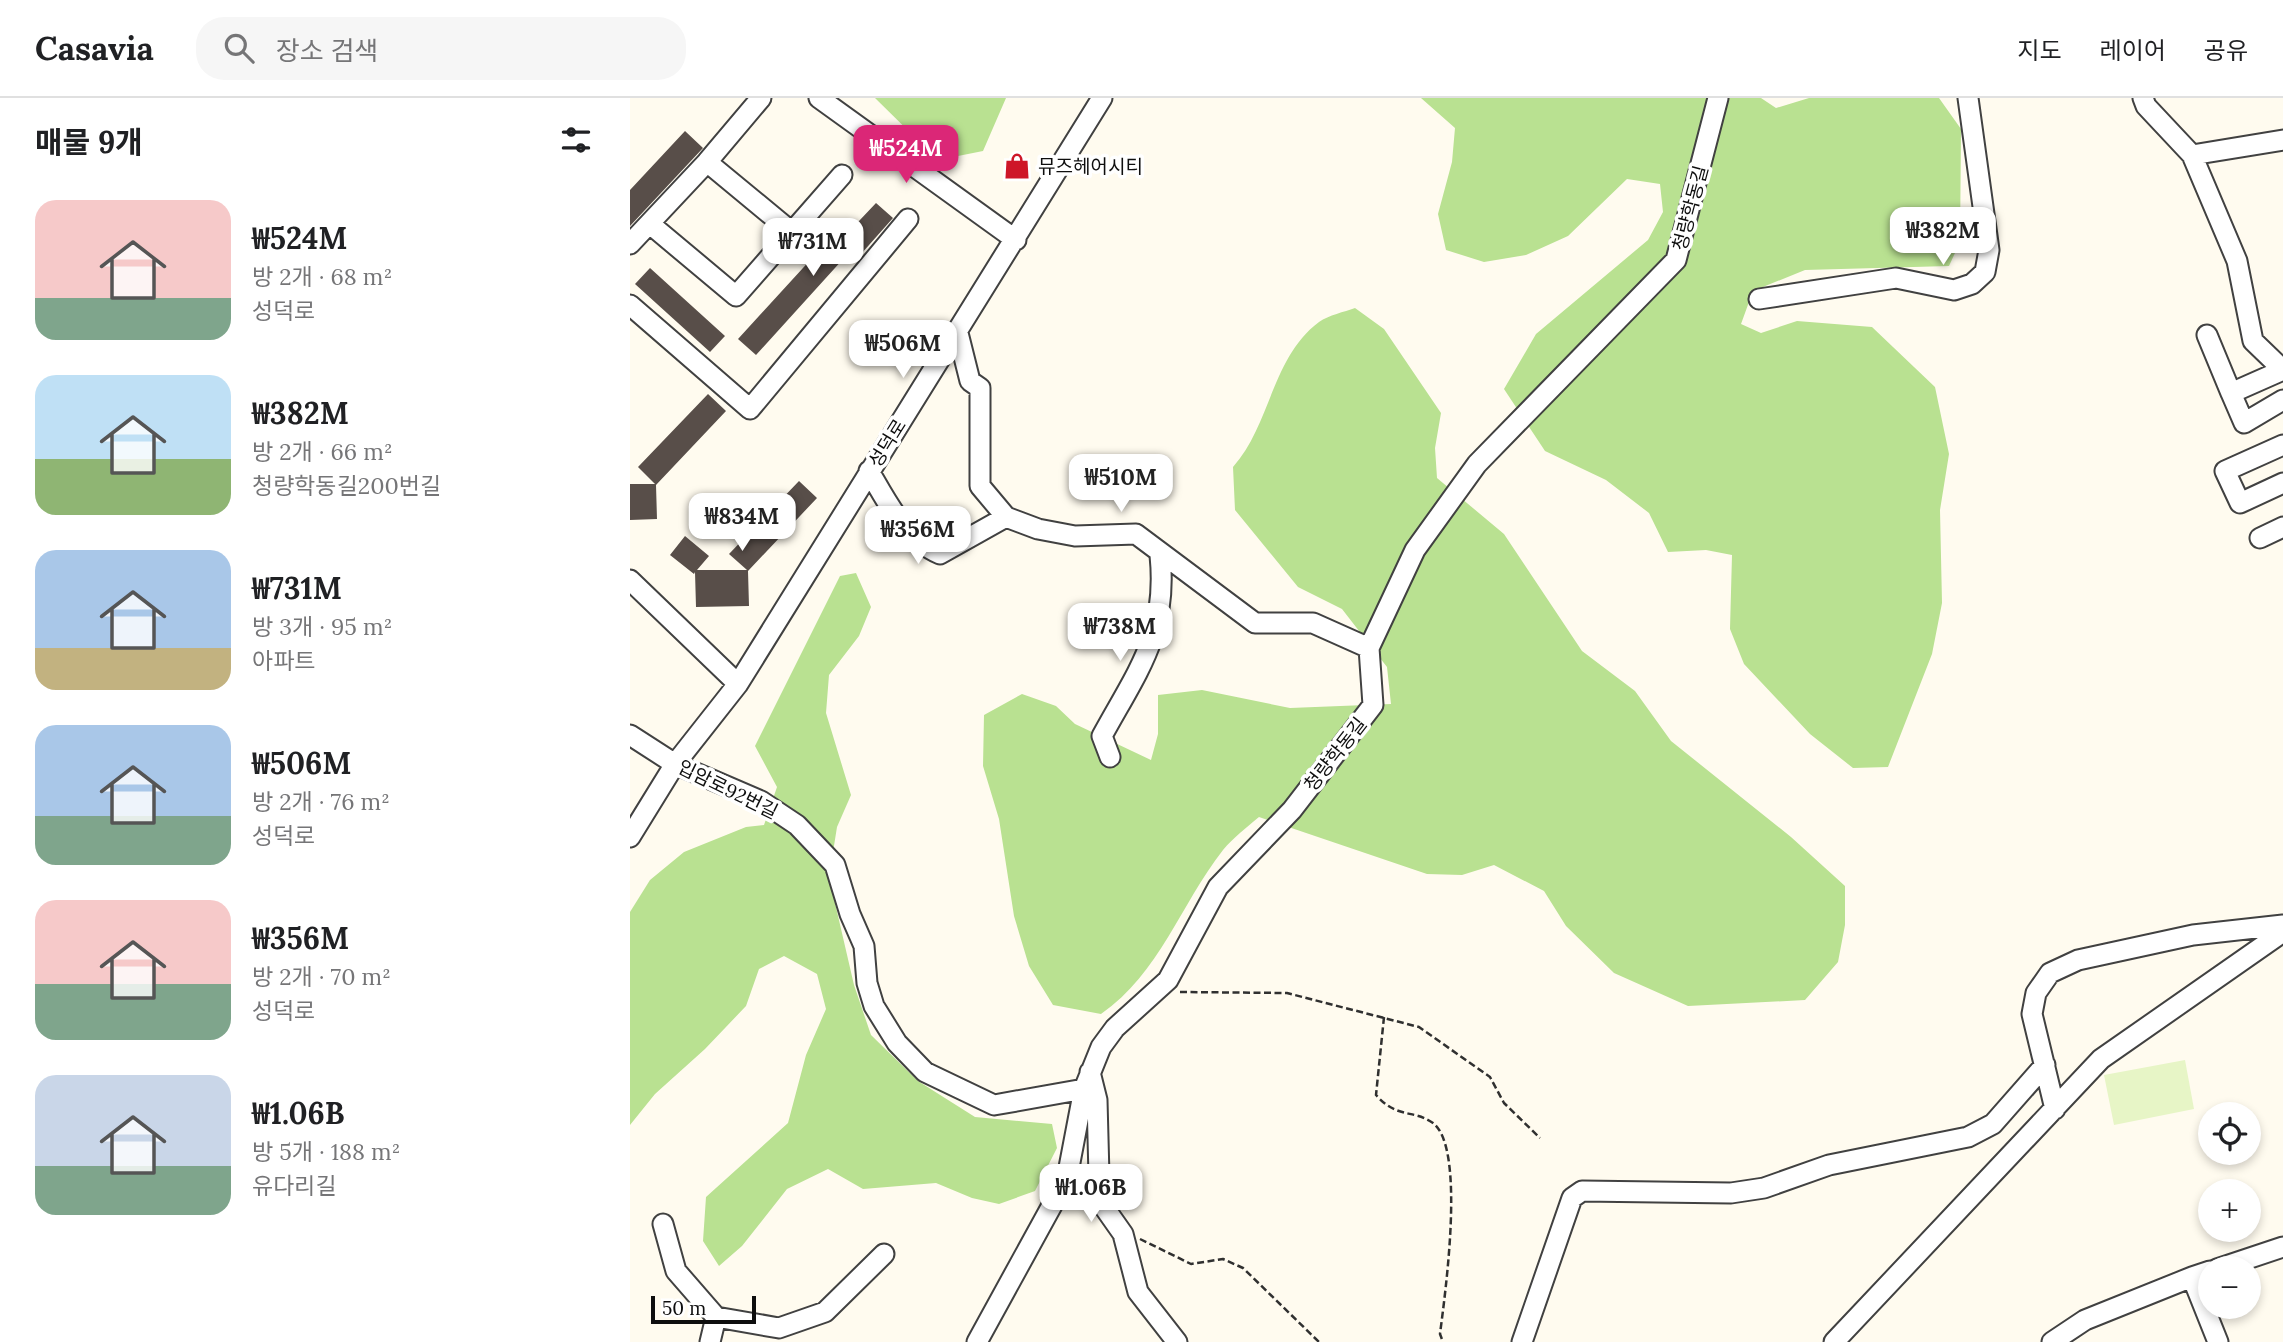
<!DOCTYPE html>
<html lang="ko">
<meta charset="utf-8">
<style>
:root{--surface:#fff;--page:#f6f6f6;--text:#202124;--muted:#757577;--line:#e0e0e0;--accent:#db2777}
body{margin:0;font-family:Lora,"Noto Sans KR",serif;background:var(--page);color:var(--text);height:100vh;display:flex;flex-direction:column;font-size:26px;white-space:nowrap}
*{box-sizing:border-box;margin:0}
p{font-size:23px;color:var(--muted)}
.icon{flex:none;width:38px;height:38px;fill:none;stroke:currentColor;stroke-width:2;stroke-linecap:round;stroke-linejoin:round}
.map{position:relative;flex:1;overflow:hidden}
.drawer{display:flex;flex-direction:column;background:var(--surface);width:630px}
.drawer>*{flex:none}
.tools{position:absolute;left:1568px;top:1004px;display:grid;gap:14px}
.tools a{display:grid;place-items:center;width:63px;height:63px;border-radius:50%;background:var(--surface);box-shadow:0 4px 10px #0003;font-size:35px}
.scale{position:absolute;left:21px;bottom:18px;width:105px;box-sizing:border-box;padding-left:7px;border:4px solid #0e0e0e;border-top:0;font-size:19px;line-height:24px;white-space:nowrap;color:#0e0e0e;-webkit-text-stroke:5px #fff;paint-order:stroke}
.price{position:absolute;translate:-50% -60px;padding:0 16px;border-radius:14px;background:#fff;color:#222;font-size:23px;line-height:46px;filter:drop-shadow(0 2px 4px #0008)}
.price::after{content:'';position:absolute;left:50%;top:42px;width:21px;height:16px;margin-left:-10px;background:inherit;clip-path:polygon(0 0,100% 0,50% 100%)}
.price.active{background:var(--accent);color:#fff}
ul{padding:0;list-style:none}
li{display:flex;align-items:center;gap:21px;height:175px;padding:0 35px}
li span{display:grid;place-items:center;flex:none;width:196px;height:140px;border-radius:21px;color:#555}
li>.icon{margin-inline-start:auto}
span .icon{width:84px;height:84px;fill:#fffc;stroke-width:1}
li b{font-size:30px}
h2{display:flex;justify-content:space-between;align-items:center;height:84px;padding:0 35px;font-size:30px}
header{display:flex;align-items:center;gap:42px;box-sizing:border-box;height:98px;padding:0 35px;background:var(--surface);border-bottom:2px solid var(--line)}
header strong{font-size:33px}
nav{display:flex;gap:38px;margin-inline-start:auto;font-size:24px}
.search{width:490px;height:63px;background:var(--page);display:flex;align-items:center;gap:18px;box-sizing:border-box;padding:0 24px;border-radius:28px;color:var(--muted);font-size:26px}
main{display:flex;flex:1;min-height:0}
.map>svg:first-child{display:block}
</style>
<header>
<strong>Casavia</strong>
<div class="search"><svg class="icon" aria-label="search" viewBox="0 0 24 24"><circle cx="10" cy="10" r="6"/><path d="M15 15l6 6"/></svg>장소 검색</div>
<nav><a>지도</a><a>레이어</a><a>공유</a></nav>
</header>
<main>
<section class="drawer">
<h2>매물 9개<svg class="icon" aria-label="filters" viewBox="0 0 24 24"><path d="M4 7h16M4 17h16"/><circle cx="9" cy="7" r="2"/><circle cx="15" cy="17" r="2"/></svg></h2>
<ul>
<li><span style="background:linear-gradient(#f6c9c9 70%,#7fa58c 0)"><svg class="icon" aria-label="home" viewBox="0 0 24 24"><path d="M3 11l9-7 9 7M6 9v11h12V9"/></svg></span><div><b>₩524M</b><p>방 2개 · 68 m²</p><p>성덕로</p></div></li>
<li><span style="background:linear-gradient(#bfe0f5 60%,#8fb573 0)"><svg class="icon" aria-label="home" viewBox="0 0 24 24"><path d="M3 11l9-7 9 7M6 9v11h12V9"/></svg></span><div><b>₩382M</b><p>방 2개 · 66 m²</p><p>청량학동길200번길</p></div></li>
<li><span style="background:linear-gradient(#a9c7e8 70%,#c2b280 0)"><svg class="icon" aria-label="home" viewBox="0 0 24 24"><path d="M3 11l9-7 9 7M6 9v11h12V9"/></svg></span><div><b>₩731M</b><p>방 3개 · 95 m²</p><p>아파트</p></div></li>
<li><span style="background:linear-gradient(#a9c7e8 65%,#7fa58c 0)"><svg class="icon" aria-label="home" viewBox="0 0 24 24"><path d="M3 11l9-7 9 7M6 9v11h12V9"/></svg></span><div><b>₩506M</b><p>방 2개 · 76 m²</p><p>성덕로</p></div></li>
<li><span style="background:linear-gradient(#f6c9c9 60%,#7fa58c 0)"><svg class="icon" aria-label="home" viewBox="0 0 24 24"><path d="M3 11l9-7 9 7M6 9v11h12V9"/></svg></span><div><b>₩356M</b><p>방 2개 · 70 m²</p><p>성덕로</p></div></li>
<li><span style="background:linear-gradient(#c9d6e8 65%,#7fa58c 0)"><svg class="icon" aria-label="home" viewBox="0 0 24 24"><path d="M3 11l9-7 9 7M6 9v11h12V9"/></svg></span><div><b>₩1.06B</b><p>방 5개 · 188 m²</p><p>유다리길</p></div></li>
</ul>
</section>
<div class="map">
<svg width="1653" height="1244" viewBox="0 0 1653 1244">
<rect width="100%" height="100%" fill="#fffbef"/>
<path fill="#b9e191" d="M245,0H376L353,53L308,62Z
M791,0H1131L1146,10L1179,0H1309L1331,31L1330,144L1319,168L1175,172L1123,193L1111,226L1131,235L1167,223L1242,229L1305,289L1319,356L1310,412L1312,505L1302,556L1258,669L1223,670L1180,636L1114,566L1100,531L1102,457L1076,452L1038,454L1019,415L976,382L915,353L874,291L906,236L1018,142L1033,114L1030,86L997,81L938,138L896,157L854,164L816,152L808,116L822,64L825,30Z
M725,210L754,231L811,315L805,350L807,380L874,436L952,553L1005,593L1041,643L1161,739L1215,788V827L1208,864L1175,902L1058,908L984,875L936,828L914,793L864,767L832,777L797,776L629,719C617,729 603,740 593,752C550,807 530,875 471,916L423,907L399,868L384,818L369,721L353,668L354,617L392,596L426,608L445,626L521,662L528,636V597L572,592L660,610L761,606L757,569L712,511L668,489L605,412L603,369C641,327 641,260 689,224C699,217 714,214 725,210Z
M226,475L241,509L229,538L199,577L196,615L221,697L207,729L199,779L224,887L241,937L288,983L345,1019L422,1026L427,1050L405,1093L369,1106L342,1100L306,1085L233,1091L198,1071L157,1091L112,1148L89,1168L73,1143L76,1099L158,1025L176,957L196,911L187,876L154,858L129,871L116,908L75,951L25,996L0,1027V814L20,782L54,754L116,729L134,727L147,689L125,648L210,478Z"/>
<path fill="#e7f5c6" d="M1555,962L1564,1011L1484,1027L1474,977Z"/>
<path fill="#584e49" d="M55,33L73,50L0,128V92Z
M246,105L263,120L231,156L224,149L126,257L108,241L205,135L212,141Z
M20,170L95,238L80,254L5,186Z
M78,296L96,313L26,387L27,421L0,422V386H25L8,369Z
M169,383L187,400L118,473L119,508L66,509L65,474L64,476L40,457L55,438L79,458L67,472H117L99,456Z"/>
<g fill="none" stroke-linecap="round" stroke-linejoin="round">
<g stroke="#414141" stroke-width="23">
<path id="minor" d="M189,0L386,142
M1513,0L1516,8L1562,57L1607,163L1623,243L1653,272L1601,295L1577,237
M1562,57L1653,42
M77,64L163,135
M20,126L106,198L212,77
M0,146L77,64L131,0
M1129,201L1266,180L1324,192L1342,186L1355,174L1359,152L1338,0
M0,207L120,311L278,121
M328,235L340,283L350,290V388L376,419L408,431L445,438L506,436L625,525H683L739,550
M1601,295L1614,325L1653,302
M1653,347L1595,373L1610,405L1653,385
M239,373C257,404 275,441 310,456L376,419
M1630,440L1653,429
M0,482L108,586
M0,637L45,666L131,703L167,727L205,767L220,816L234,848L237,885L244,908L267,945L295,974L364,1007L454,991
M480,659L472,638C508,572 538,536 530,457
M0,739L45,666L108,586L472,0
M460,974L467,1002L469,1078L474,1109L493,1136L508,1194L547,1244
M1425,1011L1402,916L1406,895L1420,875L1448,862L1563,837L1653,827
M33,1126L46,1173L86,1219L149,1230L195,1214L254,1156
M1587,1171L1653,1149
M1580,1173L1562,1179L1588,1244
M80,1244L86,1219
M347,1244L437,1080L454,991L471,949L485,930L538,882L588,789L662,712L743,607L739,550L785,452L847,366L1046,162L1088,0
M892,1244L942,1100L952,1093L1101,1095L1134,1090L1199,1067L1338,1039L1363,1026L1415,967
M1204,1244L1471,961L1653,834
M1422,1244L1455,1222L1562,1179"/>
</g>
<path stroke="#303030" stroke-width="2.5" stroke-dasharray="7 3.5" stroke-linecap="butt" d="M550,894L657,895L789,929L860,979L874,1005L910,1040
M754,919L746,997C767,1021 783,1011 803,1025C836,1050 815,1196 810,1236L813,1244
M510,1141L561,1166L593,1161L613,1170L689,1244"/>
<use href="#minor" stroke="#fff" stroke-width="19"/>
</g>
<defs>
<g id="shop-bare" transform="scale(2.1)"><path d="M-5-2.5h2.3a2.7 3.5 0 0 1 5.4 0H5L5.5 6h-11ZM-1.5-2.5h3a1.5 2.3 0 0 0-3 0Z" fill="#ce1628" stroke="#fff" stroke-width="2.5" paint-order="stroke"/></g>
</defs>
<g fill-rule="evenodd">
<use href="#shop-bare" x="387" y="68"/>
</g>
<g text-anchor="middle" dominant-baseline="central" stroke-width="7" stroke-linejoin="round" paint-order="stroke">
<g font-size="19" fill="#0e0e0e" stroke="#fff" text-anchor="start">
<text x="408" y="68">뮤즈헤어시티</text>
</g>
<g font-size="19" fill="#0e0e0e" stroke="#fff">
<text transform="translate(1060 110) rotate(-75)">청량학동길</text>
<text transform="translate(257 345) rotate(-58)">성덕로</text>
<text transform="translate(705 656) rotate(-52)">청량학동길</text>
<text transform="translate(98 691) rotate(26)">입암로92번길</text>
</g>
</g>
</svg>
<div class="tools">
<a><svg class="icon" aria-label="locate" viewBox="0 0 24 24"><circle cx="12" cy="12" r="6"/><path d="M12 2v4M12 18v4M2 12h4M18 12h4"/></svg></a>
<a>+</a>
<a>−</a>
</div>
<div class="scale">50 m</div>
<b class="price active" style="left:276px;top:87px">₩524M</b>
<b class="price" style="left:1313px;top:169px">₩382M</b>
<b class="price" style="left:183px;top:180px">₩731M</b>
<b class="price" style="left:273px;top:282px">₩506M</b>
<b class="price" style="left:491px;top:416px">₩510M</b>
<b class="price" style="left:112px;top:455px">₩834M</b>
<b class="price" style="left:288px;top:468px">₩356M</b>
<b class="price" style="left:490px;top:565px">₩738M</b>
<b class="price" style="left:461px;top:1126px">₩1.06B</b>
</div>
</main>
